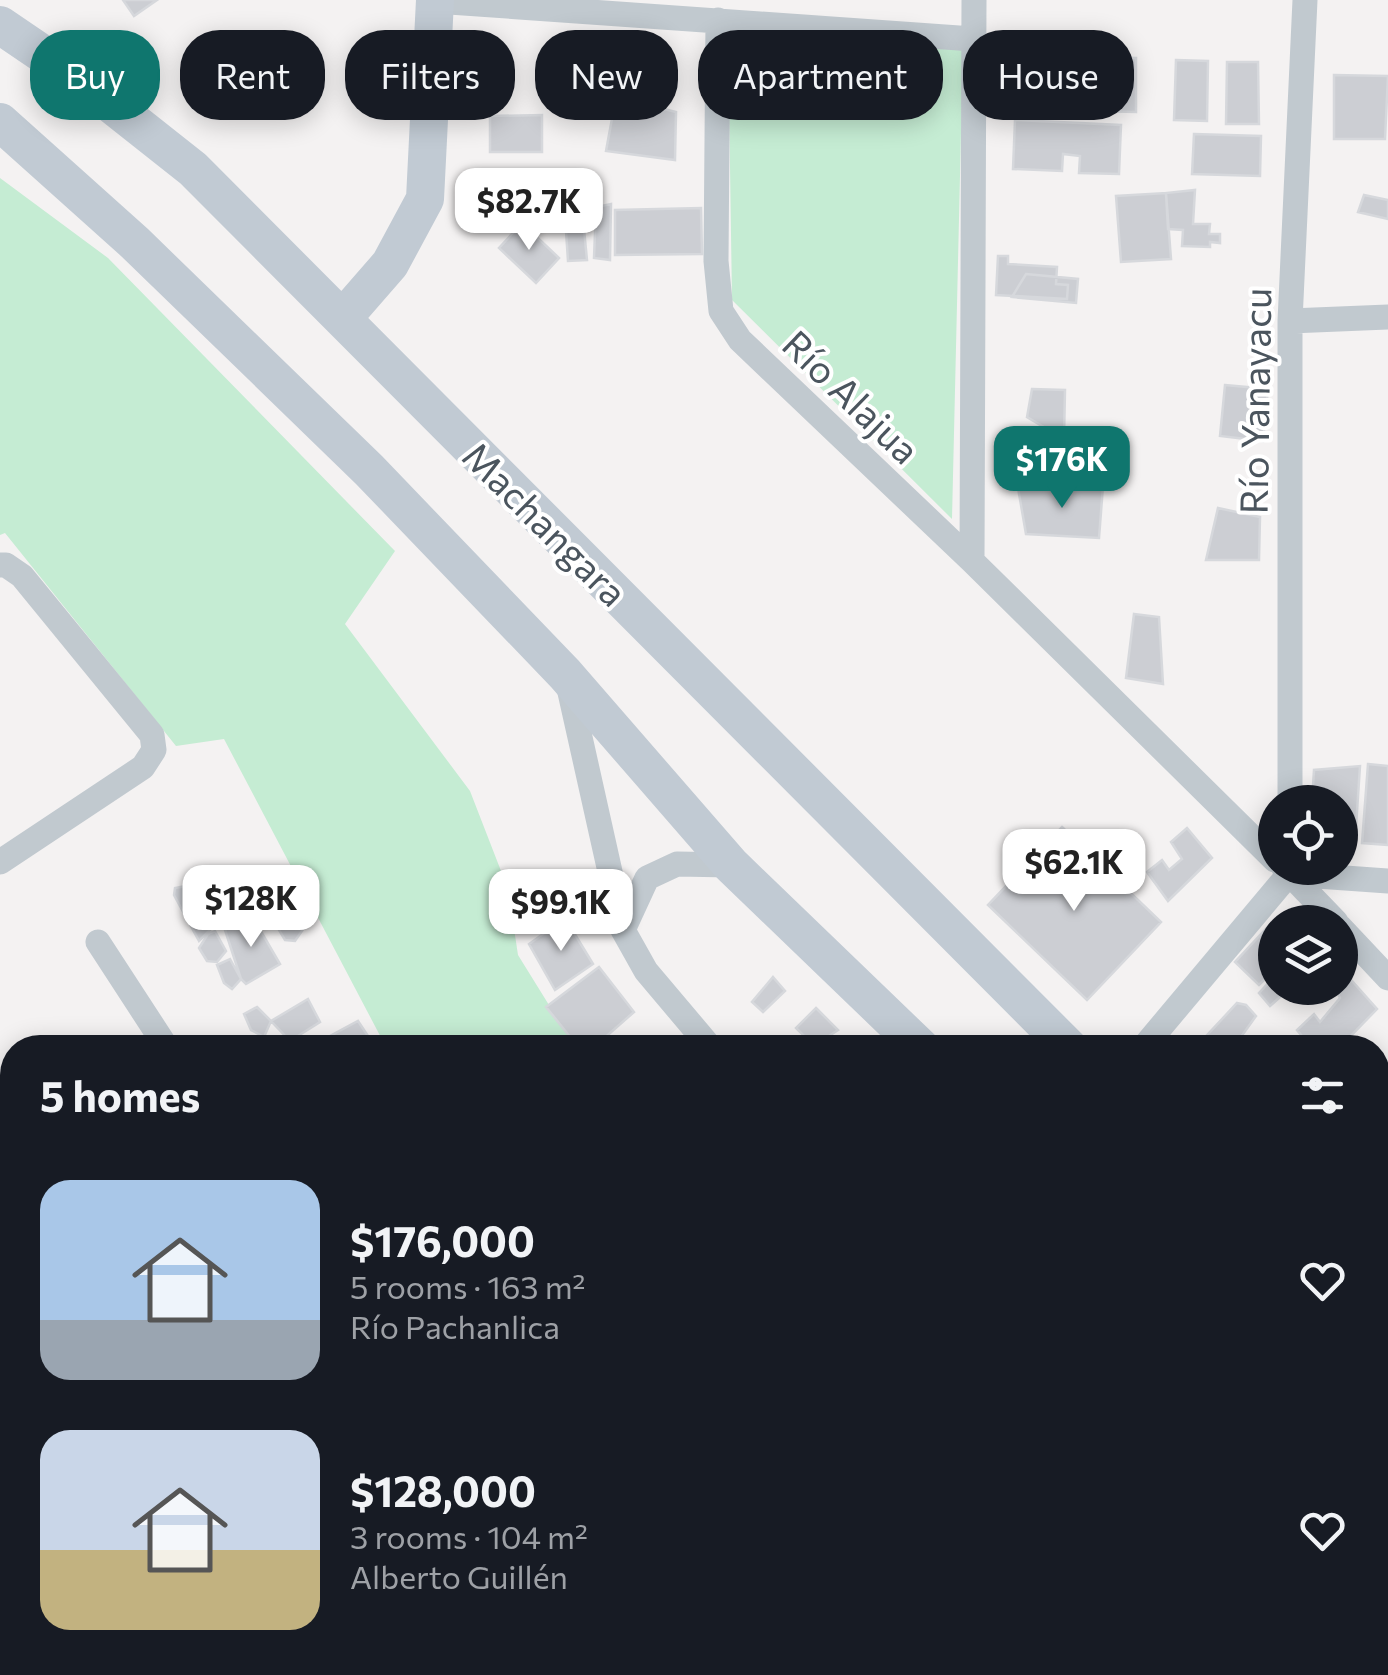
<!DOCTYPE html>
<meta charset="utf-8">
<style>
:root{--surface:#171b24;--page:#242831;--text:#f1f3f6;--muted:#9ea1a6;--accent:#0f766e}
body{margin:0;font-family:Commissioner,sans-serif;background:var(--page);color:var(--text);height:100vh;display:flex;flex-direction:column;font-size:38px;white-space:nowrap}
*{box-sizing:border-box;margin:0}
p{font-size:32px;color:var(--muted)}
.icon{flex:none;width:55px;height:55px;fill:none;stroke:currentColor;stroke-width:2;stroke-linecap:round;stroke-linejoin:round}
.map{position:relative;flex:1;overflow:hidden}
.details{position:absolute;left:0px;top:1035px;width:1390px;height:640px;display:flex;flex-direction:column;background:var(--surface);border-radius:40px 40px 0 0;box-shadow:0 5px 25px #0003}
.details>*{flex:none}
.hud{position:absolute;left:30px;top:30px;width:1330px;height:90px;display:flex;gap:20px}
.fabs{position:absolute;left:1258px;top:785px;display:grid;gap:20px}
.fabs a{display:grid;place-items:center;width:100px;height:100px;border-radius:50%;background:var(--surface);box-shadow:0 5px 25px #0003;font-size:50px}
.price{position:absolute;translate:-50% -85px;padding:0 22px;border-radius:20px;background:#fff;color:#222;font-size:32px;line-height:65px;filter:drop-shadow(0 2px 5px #0008)}
.price::after{content:'';position:absolute;left:50%;top:60px;width:30px;height:22px;margin-left:-15px;background:inherit;clip-path:polygon(0 0,100% 0,50% 100%)}
.price.selected{background:var(--accent);color:#fff}
ul{padding:0;list-style:none}
li{display:flex;align-items:center;gap:30px;height:250px;padding:0 40px}
li span{display:grid;place-items:center;flex:none;width:280px;height:200px;border-radius:30px;color:#555}
li>.icon{margin-inline-start:auto}
span .icon{width:120px;height:120px;fill:#fffc;stroke-width:1}
li b{font-size:42px}
h2{display:flex;justify-content:space-between;align-items:center;height:120px;padding:0 40px;font-size:42px}
.pill{padding:0 35px;border-radius:40px;background:var(--surface);box-shadow:0 5px 25px #0003;font-size:35px;line-height:90px}
.pill.selected{background:var(--accent);color:#fff}
.map>svg:first-child{display:block}
</style>
<div class="map">
<svg width="1388" height="1675" viewBox="0 0 1388 1675">
<rect width="100%" height="100%" fill="#f4f2f2"/>
<path fill="#c5ecd3" d="M728,32L963,47L952,519L732,300Z
M0,178L108,258L395,551L345,624L470,791L508,889L518,955L575,1047H386L224,739L176,746L5,533L0,535Z
M977,1663L981,1675H523L518,1663Z"/>
<path fill="#ccced3" stroke="#d6d8dc" stroke-width="2.5" d="M123,0H157L134,16Z
M1014,52L1079,56L1076,109L1011,105Z
M1093,57L1136,58V112L1092,111Z
M1176,60L1208,61L1207,121L1174,120Z
M1227,62H1258L1259,124H1226Z
M1334,75L1388,76L1385,139H1334Z
M616,97L676,112L675,160L606,151Z
M542,115V152H490V116Z
M1015,120L1121,125L1119,174L1079,173L1080,156L1063,154L1062,171L1013,169Z
M1194,134L1261,136L1260,176L1192,174Z
M1195,190L1193,224H1210L1209,234H1220V243L1210,242V247L1182,246L1183,230L1168,229L1166,193Z
M1166,193L1171,259L1121,262L1116,196Z
M1364,195L1388,200V219L1358,212Z
M611,204L610,260L594,258L596,207Z
M701,208L702,254L615,255V210Z
M522,223L559,258L536,283L499,248Z
M584,229L587,260L568,261L566,231Z
M998,256H1008V264L1057,267L1056,284L1068,285L1067,299L996,295Z
M1026,274L1078,279L1076,303L1012,297Z
M1225,385L1268,389L1263,441L1220,436Z
M1032,389L1065,390L1064,439L1027,417Z
M1103,486L1099,538L1026,534L1018,488Z
M1218,508L1260,517L1259,560H1206Z
M1134,614L1159,617L1163,684L1126,678Z
M1368,764L1388,766V845L1362,843Z
M1360,766L1355,842L1340,843V802H1312L1314,770Z
M1062,827L1161,922L1087,1000L988,905Z
M1187,828L1212,858L1168,901L1147,872L1162,860L1169,870L1182,859L1171,842Z
M186,886L213,927L199,941L174,895L175,888Z
M251,914L280,964L246,984L241,979L225,930Z
M286,916L295,917L304,928L295,941L285,940L279,930Z
M565,918L593,964L555,990L529,944Z
M1275,919L1278,922H1275V969L1259,985L1235,962Z
M215,931L226,951L217,962L207,961L199,948L208,934Z
M230,959L241,979L232,989L224,983L217,965Z
M599,967L634,1012L593,1048H579L546,1007Z
M1345,973L1377,1009L1339,1048H1312L1297,1030L1314,1014L1320,1022L1340,998L1335,988H1340V978Z
M1275,976V988L1288,990L1270,1006L1259,993Z
M773,977L785,991L763,1012L752,1002Z
M308,999L320,1022L290,1041L271,1021Z
M1237,1003L1246,1005L1256,1016L1233,1048H1195Z
M257,1007L271,1021L264,1037L251,1030L244,1014Z
M816,1008L838,1030L814,1046L796,1028Z
M358,1021L376,1048H318L330,1036Z
M1388,1106V1132L1378,1121Z
M1378,1135L1388,1144V1172L1378,1163Z
M12,1344V1409L0,1385V1354Z
M12,1515V1544L0,1553V1523Z
M1388,1621V1675H1339L1350,1662H1378V1633Z"/>
<g fill="none" stroke-linecap="round" stroke-linejoin="round">
<path stroke="#c1c9cf" stroke-width="25" d="M435,1L973,39
M718,20L716,261L721,311L740,340L972,561L1275,860
M1290,321L1388,317
M972,561L974,0
M0,565H6L22,576L152,735L154,750L143,767L0,862
M567,679L623,930L646,971L711,1048
M1290,802V321L1305,0
M1284,868L1336,922
M1289,874L1388,881
M1340,927L1388,978
M623,930L647,878L677,864L731,865
M98,942L167,1048
M1143,1048L1289,874V868
M0,1290L12,1281
M1004,1662L1008,1675
M268,1675L288,1662
M1262,1675L1273,1671"/>
<path stroke="#c1cad3" stroke-width="38" d="M0,25L78,78L193,169L1069,1048
M0,122L135,243L369,470L565,674L731,865L921,1048
M343,318L390,264L425,199L435,0
M1378,1354L1388,1365
M1378,1493L1388,1503"/>
</g>
<g text-anchor="middle" dominant-baseline="central" stroke-width="8" stroke-linejoin="round" paint-order="stroke">
<g font-size="38" fill="#4b555e" stroke="#fff">
<text transform="translate(852 396) rotate(44)">Río Alajua</text>
<text transform="translate(1254 401) rotate(-89)">Río Yanayacu</text>
<text transform="translate(546 523) rotate(45)">Machangara</text>
</g>
</g>
</svg>
<div class="fabs">
<a><svg class="icon" aria-label="locate" viewBox="0 0 24 24"><circle cx="12" cy="12" r="6"/><path d="M12 2v4M12 18v4M2 12h4M18 12h4"/></svg></a>
<a><svg class="icon" aria-label="layers" viewBox="0 0 24 24"><path d="M12 4l9 5-9 5-9-5zM3 14l9 5 9-5"/></svg></a>
</div>
<b class="price" style="left:529px;top:253px">$82.7K</b>
<b class="price selected" style="left:1062px;top:511px">$176K</b>
<b class="price" style="left:1074px;top:914px">$62.1K</b>
<b class="price" style="left:251px;top:950px">$128K</b>
<b class="price" style="left:561px;top:954px">$99.1K</b>
<div class="hud">
<a class="pill selected">Buy</a>
<a class="pill">Rent</a>
<a class="pill">Filters</a>
<a class="pill">New</a>
<a class="pill">Apartment</a>
<a class="pill">House</a>
</div>
<section class="details">
<h2>5 homes<svg class="icon" aria-label="filters" viewBox="0 0 24 24"><path d="M4 7h16M4 17h16"/><circle cx="9" cy="7" r="2"/><circle cx="15" cy="17" r="2"/></svg></h2>
<ul>
<li><span style="background:linear-gradient(#a9c7e8 70%,#9aa5b1 0)"><svg class="icon" aria-label="home" viewBox="0 0 24 24"><path d="M3 11l9-7 9 7M6 9v11h12V9"/></svg></span><div><b>$176,000</b><p>5 rooms · 163 m²</p><p>Río Pachanlica</p></div><svg class="icon" aria-label="heart" viewBox="0 0 24 24"><path d="M12 20l-8-8c-3-5 5-10 8-4 3-6 11-1 8 4z"/></svg></li>
<li><span style="background:linear-gradient(#c9d6e8 60%,#c2b280 0)"><svg class="icon" aria-label="home" viewBox="0 0 24 24"><path d="M3 11l9-7 9 7M6 9v11h12V9"/></svg></span><div><b>$128,000</b><p>3 rooms · 104 m²</p><p>Alberto Guillén</p></div><svg class="icon" aria-label="heart" viewBox="0 0 24 24"><path d="M12 20l-8-8c-3-5 5-10 8-4 3-6 11-1 8 4z"/></svg></li>
</ul>
</section>
</div>
